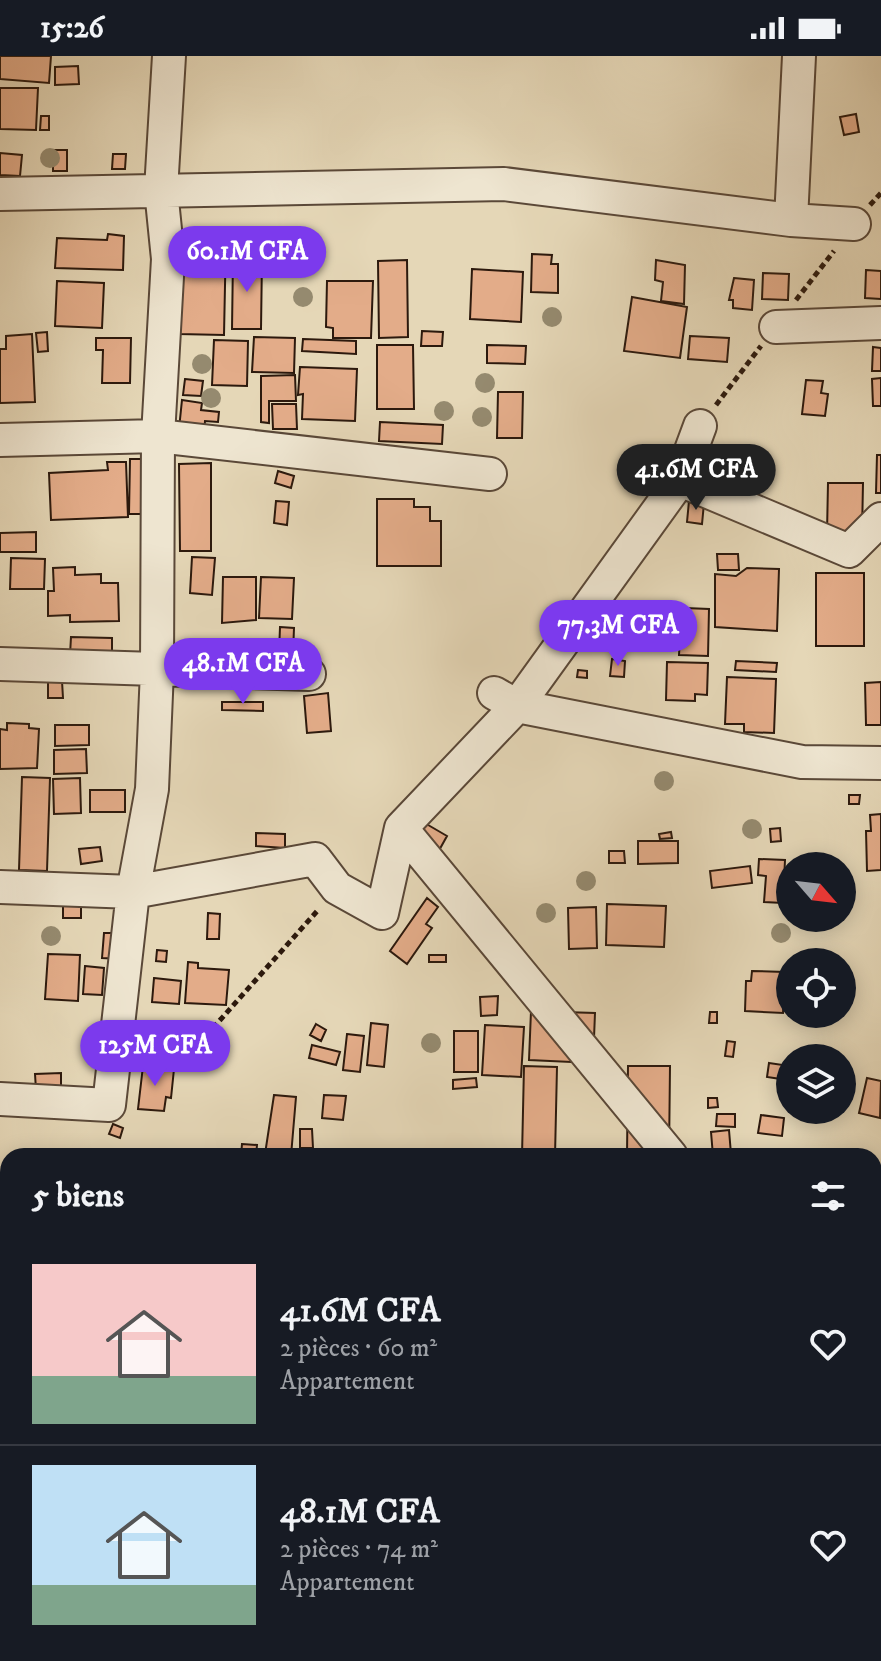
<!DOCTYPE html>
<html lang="fr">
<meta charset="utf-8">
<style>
:root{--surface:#171b24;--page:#20242c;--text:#f1f3f6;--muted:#9ea1a6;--line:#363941;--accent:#7c3aed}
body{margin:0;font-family:"IM FELL DW Pica",serif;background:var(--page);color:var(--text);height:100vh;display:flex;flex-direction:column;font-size:30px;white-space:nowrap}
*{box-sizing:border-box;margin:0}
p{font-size:26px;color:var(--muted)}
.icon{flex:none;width:44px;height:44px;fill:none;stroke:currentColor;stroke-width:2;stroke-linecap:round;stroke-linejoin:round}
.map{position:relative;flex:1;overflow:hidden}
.details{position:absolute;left:0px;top:1092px;width:882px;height:514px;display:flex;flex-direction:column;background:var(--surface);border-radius:24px 24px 0 0;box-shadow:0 4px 20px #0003}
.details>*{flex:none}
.needle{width:52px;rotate:118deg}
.fabs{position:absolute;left:776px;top:796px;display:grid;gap:16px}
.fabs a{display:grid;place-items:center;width:80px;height:80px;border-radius:50%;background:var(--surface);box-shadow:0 4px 20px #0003;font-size:40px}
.price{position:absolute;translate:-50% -68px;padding:0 18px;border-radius:28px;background:var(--accent);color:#fff;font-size:26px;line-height:52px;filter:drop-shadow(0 2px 4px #0008)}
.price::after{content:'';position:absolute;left:50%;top:48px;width:24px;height:18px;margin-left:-12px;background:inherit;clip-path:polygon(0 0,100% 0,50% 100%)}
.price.active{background:#222;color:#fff}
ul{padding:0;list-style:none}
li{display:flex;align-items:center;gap:24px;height:200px;padding:0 32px}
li+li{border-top:2px solid var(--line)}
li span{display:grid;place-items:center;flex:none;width:224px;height:160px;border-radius:0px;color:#555}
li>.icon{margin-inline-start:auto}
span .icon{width:96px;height:96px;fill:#fffc;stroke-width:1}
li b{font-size:34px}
h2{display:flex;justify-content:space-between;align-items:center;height:96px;padding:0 32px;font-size:34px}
.status{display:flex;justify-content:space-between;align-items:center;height:56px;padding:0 40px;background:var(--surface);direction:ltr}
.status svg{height:22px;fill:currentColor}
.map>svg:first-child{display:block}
</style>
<div class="status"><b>15:26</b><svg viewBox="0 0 49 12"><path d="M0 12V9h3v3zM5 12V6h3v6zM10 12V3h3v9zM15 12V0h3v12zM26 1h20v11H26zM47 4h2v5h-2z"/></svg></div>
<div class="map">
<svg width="881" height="1605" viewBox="0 0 881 1605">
<rect width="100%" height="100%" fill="#e5d7b7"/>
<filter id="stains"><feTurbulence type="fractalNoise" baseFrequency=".0025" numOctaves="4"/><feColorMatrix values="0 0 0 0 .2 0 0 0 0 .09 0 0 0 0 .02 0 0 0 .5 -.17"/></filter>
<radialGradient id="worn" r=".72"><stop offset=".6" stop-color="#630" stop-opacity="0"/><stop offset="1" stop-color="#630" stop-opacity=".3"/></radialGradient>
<path fill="#e3ac89" stroke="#2c190d" stroke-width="2" d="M0,0H51L49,27L0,23Z
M78,10L79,28L55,29V11Z
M0,32H38L36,74L0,73Z
M856,58L859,76L844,79L840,61Z
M41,60H49V74H40Z
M53,94H67V115H53Z
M0,97L22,99L20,120L0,119Z
M113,98H126L125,113H112Z
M108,178L124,180L123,214L55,212L57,182L107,184Z
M181,179L226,180L224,279L179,278Z
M532,198L552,199L551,208H558V237L531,236Z
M233,202H262L261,273H232Z
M407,204L408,281L379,282L378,205Z
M656,204L685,209L684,248L661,245L663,226L655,224Z
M472,213L523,216L521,266L470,263Z
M866,214L881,215V243L865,242Z
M763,217L789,218L788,244L762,243Z
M734,222L754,224L752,254L733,252V244H729Z
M57,225L104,227L102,272L55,270Z
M327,225H373L371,282H333V272L326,271Z
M632,241L687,251L680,302L624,295Z
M422,275L443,276L442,290H421Z
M47,276L48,295L38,296L36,277Z
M32,278L35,346L0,347V293H6V280Z
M690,280L729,282L727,306L688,303Z
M254,281L295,282L294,317L252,316Z
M96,282H131L130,327H102L103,294H96Z
M303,283L356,285V298L302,295Z
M214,284L248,285L247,330L212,329Z
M377,289H413L414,353H377Z
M487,289L526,290L525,308L487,307Z
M873,291L881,292V315H872Z
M300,311L357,313L355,365L302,363L303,338L298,339Z
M295,319L296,345H269V367L261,366V320Z
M881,322V350H873L872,323Z
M185,323L203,325L201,340L183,339Z
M806,324L823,325L821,337L828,338L825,360L802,358Z
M498,336H523L522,382H497Z
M182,344L202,347L201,354L219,356L218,366L205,365L204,376L179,373Z
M272,348H296L297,373H273Z
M380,366L443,369L442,388L379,385Z
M877,399H881V437H876Z
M130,403H142L141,458H129Z
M107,406H126L128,461L51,464L49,417L108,414Z
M211,407V495H180L179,408Z
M278,415L294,420L291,432L275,427Z
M828,427H863L862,477H827Z
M377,443H414V451H430V465H441V510H377Z
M276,445L289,446L287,469L274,467Z
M689,445L704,447L702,468L687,466Z
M36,476V496H0V477Z
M717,498H738L739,514H718Z
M192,501L215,502L212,539L190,537Z
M11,502L45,503L44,533H10Z
M75,511V519L101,518V527H118L119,565L70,566V559L48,560V535H54L53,512Z
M747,512L779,513L777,575L715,571V518L736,520Z
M816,517H864V590H816Z
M223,521H256V564L222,567Z
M261,521L294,522L292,563L259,562Z
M685,552L709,553L708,600L679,599L681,565H685Z
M280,571L294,572L293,598L279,597Z
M665,576V586H643V577Z
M619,579L635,581L634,595L618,593Z
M71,581L112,582V600L70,599Z
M185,586H207V607L185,606Z
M612,603L625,605L624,621L610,620Z
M736,605L777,607L776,616L735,614Z
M667,606L708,607L707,639L695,638V645L666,644Z
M578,614L587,615V622L577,621Z
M727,621L776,623L774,677L744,676V668H725Z
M48,625H62L63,642H48Z
M881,626V669H866L865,627Z
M328,637L331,675L307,677L304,640Z
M222,646H263V655L222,654Z
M7,667L29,668V672L39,673L37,712L0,713V673L7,674Z
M55,669H89V689L55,690Z
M86,693L87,717L54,718V694Z
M22,721L50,722L47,815L19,814Z
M80,722L81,757L54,758L53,723Z
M90,734H125V756H90Z
M849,739H860L859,748H849Z
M881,758V814L867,815L866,775H871L870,759Z
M423,766L447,780L437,798L413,783Z
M780,772L781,785L771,786L770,773Z
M671,776L672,782L660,783L659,778Z
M256,777L285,778V792L256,790Z
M638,785H678V807L638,808Z
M100,791L102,805L81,808L79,793Z
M609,795H624L625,807H609Z
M759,803L785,804L783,847L764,846L766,820L758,819Z
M750,810L752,827L712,832L710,815Z
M427,842L438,851L426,868L432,872L407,908L390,895Z
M607,848L666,850L664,891L606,889Z
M63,850H81V862H63Z
M596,851L597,892L569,893L568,852Z
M208,857L220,858L219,883H207Z
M104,877H122L120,903L102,902Z
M157,894L167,895L166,906L156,905Z
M48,898L80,899L78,945L45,943Z
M429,899H446V906H429Z
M188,906L198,907V912L229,914L226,949L185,947Z
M85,910L104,912L102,939L83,938Z
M752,915L785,916L783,957L745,955L746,925H751Z
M154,922L181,925L179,948L152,946Z
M498,940L497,959L481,960L480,941Z
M531,955L595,957L593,1007L529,1004Z
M710,956H717V967H709Z
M371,967L388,969L384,1011L367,1009Z
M316,968L326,974L321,985L310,979Z
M485,969L524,971L521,1021L482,1019Z
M454,975H478V1016H454Z
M347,978L364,980L360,1016L343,1014Z
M727,985L735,986L733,1001L725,1000Z
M312,989L340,996L336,1009L309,1002Z
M769,1007L783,1009L781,1023L767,1021Z
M143,1010L174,1013L171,1042L166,1041L164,1055L138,1053Z
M524,1010L557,1011L555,1100H522Z
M628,1010H670L669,1100H627Z
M61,1017V1033L36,1034L35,1018Z
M476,1022L477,1031L453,1033V1024Z
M867,1022L881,1025L880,1062L859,1057Z
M274,1039L296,1041L291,1100L265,1098Z
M324,1039L346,1040L343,1064L322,1062Z
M708,1042H717L718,1051L708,1052Z
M717,1058H735V1071L716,1070Z
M761,1059L784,1062L782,1080L758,1077Z
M113,1068L123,1072L120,1082L109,1078Z
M300,1073H312L313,1092H300Z
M729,1074L731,1098L713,1100L711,1076Z
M242,1088L257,1089L256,1100H241Z
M874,1342H881V1393H874Z
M0,1346L8,1348V1383L0,1381Z
M874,1429L881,1430V1458H874Z
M0,1433H8V1476H0Z
M874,1469H881V1524H874Z
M0,1550H8V1598H15V1605H0Z
M881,1553V1591H874V1554Z
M100,1598H125V1605H101Z
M434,1598H506V1605H434Z
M719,1598H774V1605H719Z
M780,1598H825V1605H780Z
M860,1598H881V1605H859Z
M281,1600H303V1605H281Z"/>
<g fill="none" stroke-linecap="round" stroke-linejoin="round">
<g stroke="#5a4838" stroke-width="36">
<path id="minor" d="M0,138L504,128L791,164L854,168
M791,164L799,0
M776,271L881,267
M0,384L158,380L490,418
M680,424L849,495L881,463
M0,608L309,618
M494,637L517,650L802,706L881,707
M401,772L671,1100
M0,831L133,836L315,803L337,832L382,857L401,772L517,650L680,424L700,370
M0,1043L109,1049L133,836L152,733L157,614L158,380L168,203L161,134L169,0
M0,1303L8,1307
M874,1336H881
M874,1533H881
M0,1538L8,1537
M682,1605V1598"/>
</g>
<path stroke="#2c190d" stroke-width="5" stroke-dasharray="6 4" stroke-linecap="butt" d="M870,149L881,137
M796,244L834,195
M716,349L761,290
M213,972L319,853"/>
<use href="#minor" stroke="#eee5d0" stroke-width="32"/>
</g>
<g fill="#958a6f">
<circle cx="50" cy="102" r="10"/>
<circle cx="303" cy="241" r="10"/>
<circle cx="552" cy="261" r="10"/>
<circle cx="202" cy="308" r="10"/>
<circle cx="485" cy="327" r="10"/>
<circle cx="211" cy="342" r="10"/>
<circle cx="444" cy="355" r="10"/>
<circle cx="482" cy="361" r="10"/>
<circle cx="702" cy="413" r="10"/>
<circle cx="664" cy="725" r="10"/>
<circle cx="752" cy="773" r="10"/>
<circle cx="586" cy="825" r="10"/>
<circle cx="546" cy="857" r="10"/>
<circle cx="781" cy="877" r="10"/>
<circle cx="51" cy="880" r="10"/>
<circle cx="431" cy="987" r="10"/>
</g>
<rect width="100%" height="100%" filter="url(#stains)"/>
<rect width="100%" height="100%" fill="url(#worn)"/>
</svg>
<div class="fabs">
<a><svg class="needle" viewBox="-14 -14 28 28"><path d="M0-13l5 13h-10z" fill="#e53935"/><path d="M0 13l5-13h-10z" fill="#9ea1a6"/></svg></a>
<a><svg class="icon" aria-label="locate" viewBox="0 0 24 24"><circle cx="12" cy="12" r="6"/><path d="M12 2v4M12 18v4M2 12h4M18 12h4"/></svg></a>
<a><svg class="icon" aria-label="layers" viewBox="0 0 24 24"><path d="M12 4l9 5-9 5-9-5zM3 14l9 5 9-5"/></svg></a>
</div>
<b class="price" style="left:247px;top:238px">60.1M CFA</b>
<b class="price active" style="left:696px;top:456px">41.6M CFA</b>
<b class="price" style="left:618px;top:612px">77.3M CFA</b>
<b class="price" style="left:243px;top:650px">48.1M CFA</b>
<b class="price" style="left:155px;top:1032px">125M CFA</b>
<section class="details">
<h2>5 biens<svg class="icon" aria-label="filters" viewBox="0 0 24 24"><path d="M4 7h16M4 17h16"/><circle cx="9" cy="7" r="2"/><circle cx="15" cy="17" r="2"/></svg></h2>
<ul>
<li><span style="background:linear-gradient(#f6c9c9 70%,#7fa58c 0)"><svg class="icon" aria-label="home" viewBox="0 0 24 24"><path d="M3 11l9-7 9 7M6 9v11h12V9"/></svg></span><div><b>41.6M CFA</b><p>2 pièces · 60 m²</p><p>Appartement</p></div><svg class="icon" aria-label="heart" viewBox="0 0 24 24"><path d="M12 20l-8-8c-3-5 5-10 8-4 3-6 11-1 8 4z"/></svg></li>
<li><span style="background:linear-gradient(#bfe0f5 75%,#7fa58c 0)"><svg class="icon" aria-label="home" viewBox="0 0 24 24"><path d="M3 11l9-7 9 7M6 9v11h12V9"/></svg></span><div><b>48.1M CFA</b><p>2 pièces · 74 m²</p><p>Appartement</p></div><svg class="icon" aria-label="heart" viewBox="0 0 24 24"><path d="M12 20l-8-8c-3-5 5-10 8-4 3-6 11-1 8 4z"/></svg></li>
</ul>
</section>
</div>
